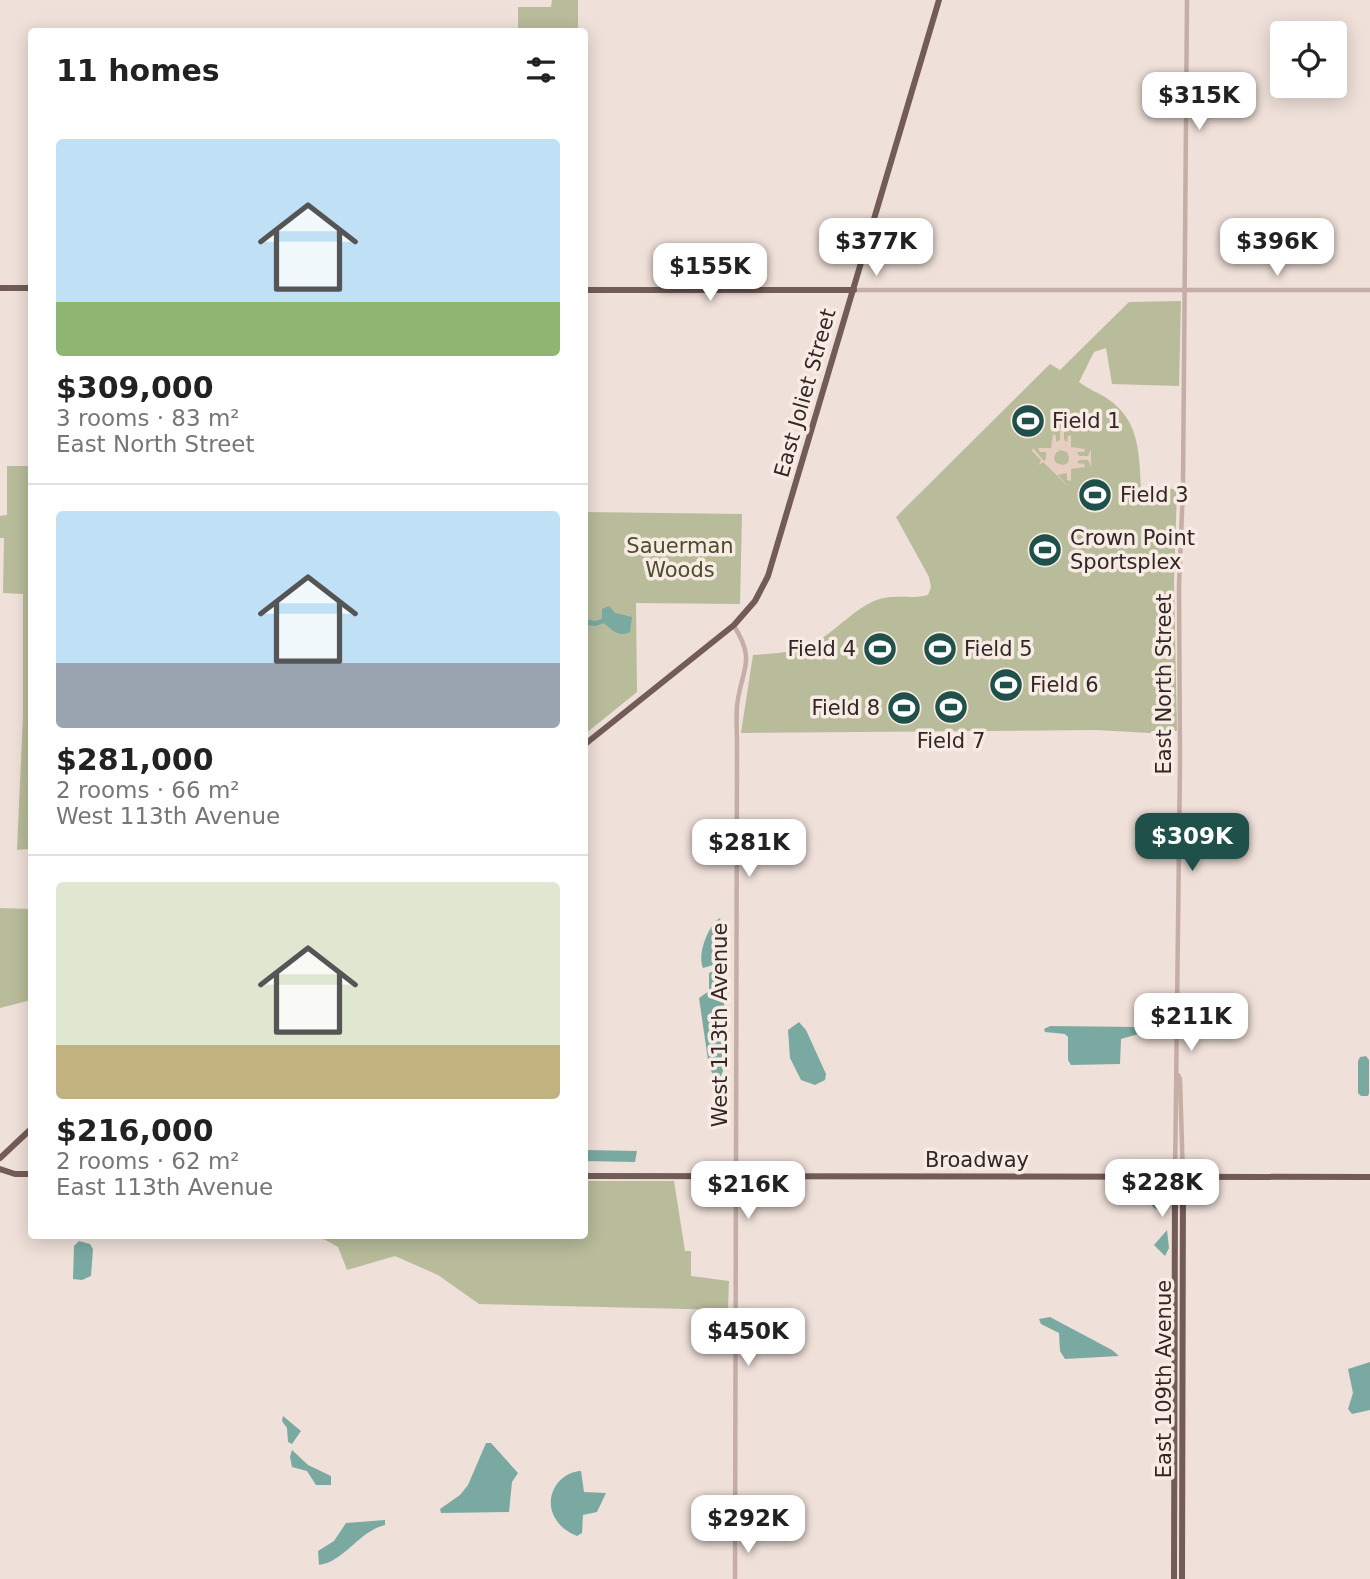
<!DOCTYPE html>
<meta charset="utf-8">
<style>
:root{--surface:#fff;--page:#f6f6f6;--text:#222;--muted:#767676;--line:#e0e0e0;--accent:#1f5049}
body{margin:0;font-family:"DejaVu Sans",sans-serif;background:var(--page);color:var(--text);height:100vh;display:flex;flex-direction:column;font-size:26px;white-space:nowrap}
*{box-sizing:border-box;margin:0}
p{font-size:23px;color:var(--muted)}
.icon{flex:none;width:38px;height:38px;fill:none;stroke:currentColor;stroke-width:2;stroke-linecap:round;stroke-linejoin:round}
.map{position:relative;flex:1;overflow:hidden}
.side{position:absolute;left:28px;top:28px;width:560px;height:1211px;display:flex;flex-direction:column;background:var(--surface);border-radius:7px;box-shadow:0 4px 18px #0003}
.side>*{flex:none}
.fabs{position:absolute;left:1270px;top:21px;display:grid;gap:14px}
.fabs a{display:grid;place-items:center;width:77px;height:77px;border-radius:7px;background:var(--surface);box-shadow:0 4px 18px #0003;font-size:35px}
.price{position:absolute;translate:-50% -60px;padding:0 16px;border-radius:14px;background:#fff;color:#222;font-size:23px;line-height:46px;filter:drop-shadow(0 2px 4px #0008)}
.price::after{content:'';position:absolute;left:50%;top:42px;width:21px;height:16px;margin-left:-10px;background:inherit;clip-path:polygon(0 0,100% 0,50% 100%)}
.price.current{background:var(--accent);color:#fff}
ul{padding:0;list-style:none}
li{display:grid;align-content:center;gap:14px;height:371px;padding:0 28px}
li+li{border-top:2px solid var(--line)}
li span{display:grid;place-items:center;height:217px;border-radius:7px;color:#555}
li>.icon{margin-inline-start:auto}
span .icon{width:126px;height:126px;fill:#fffc;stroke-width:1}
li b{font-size:30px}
h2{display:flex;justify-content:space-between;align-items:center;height:84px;padding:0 28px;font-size:30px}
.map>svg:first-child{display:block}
</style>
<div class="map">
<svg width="1370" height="1579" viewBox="0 0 1370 1579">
<rect width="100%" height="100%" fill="#efe0d9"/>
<path fill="#b8bc9a" d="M552,0H578V31H518V7H551Z
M1181,301L1179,386L1112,384L1106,348L1094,352L1079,382C1088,389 1099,393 1108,399C1140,421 1139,454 1141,488L1177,489L1174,582L1177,731H1152L1150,733L1096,730L741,733L753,655C777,653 801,653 821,639C839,627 854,610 874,601C894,593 911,600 928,595L931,587L929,577L896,517L1050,364L1060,370L1129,302Z
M7,466H32V838L28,849L17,850L23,715V594L3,593L4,538H0V516L7,515Z
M585,512L742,514L740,604L636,603L637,692L585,734Z
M0,908L32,909L31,1000L0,1008Z
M585,1181H674L685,1251H691V1276L729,1281L728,1310L479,1304L438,1275L395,1256L347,1270L338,1247L318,1236H584Z"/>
<path fill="#e6cec1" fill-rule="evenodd" d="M1053,428L1071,429L1064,431V440L1067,442L1068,436L1071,435V447L1085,449L1084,452H1077L1079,456H1088L1091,449V467L1088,460H1079L1077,463L1084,464L1085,467L1071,469V481L1067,480V473L1058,475L1070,488L1043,462L1039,465L1041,460L1032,451L1033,448L1044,461L1046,459V452H1040L1038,448H1051L1053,434L1056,436V442L1060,440V431ZM1060,450L1067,452L1069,457L1068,463L1063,465L1056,463L1054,458L1056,453Z"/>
<path fill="#7aa9a2" d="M609,606L615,613L632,617L630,632C619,638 612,630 604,623L596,626L585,625V619L595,621L602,619V609Z
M720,918L724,936L723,962L703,968C697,955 708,925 720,918Z
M716,970L723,972L719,981L724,1003L723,1071L721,1076L715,1078L709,1067L699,998L709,991V973Z
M799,1022L806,1030L826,1074L825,1080L815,1085L801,1080L790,1058L788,1030Z
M1050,1026L1137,1027L1142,1033L1121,1039L1120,1064L1071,1065L1068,1060V1037L1065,1034L1045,1032L1044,1029Z
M1366,1056L1369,1060V1093L1368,1096H1361L1358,1093V1061L1360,1057Z
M585,1150L637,1151L635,1162L585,1161Z
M1150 1200a10 10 0 1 1 20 0a10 10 0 1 1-20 0Z
M1167,1230L1169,1248L1165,1256L1154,1245Z
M79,1241L90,1244L93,1249L91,1276L82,1280L73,1279L74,1246Z
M1050,1317L1112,1350L1119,1356L1065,1359L1060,1351L1059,1333L1041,1324L1039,1319Z
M1370,1362V1410L1352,1414L1348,1409L1353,1393L1348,1369Z
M283,1416L301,1431L292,1444L288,1442L287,1428L282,1421Z
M486,1443H491L518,1473L512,1482L509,1512L441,1513L440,1509L460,1495L468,1485Z
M292,1450L308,1465L331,1476V1485H316L307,1471L292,1467L290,1457Z
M581,1471L584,1492L606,1493L597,1512L583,1515L582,1533L577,1536C568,1532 561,1528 555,1518C543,1498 558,1472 581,1471Z
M385,1520V1525C359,1531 344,1562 319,1565L318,1551L334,1541L346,1523Z"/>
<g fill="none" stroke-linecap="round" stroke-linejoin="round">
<path stroke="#c5aea6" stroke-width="4.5" d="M854,290H1370
M734,626C757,662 741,669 737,706C736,718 737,732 737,745L735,1579
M1178,1075L1180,1079L1183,1178
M1175,1178L1180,761L1179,586L1183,487L1187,0"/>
<path stroke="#735c58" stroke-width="6" d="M0,288H32
M584,290H854
M584,745L734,625L755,601L768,576L939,0
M0,1158L32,1128
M0,1169L15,1174H32
M584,1176L1370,1177
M1174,1579L1175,1178
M1182,1579L1183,1178"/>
</g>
<defs>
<g id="stadium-disc" transform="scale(1.75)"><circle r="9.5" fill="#1f5049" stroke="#f7ebe4"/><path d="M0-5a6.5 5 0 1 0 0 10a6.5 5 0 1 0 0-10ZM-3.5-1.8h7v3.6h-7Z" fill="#fff"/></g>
</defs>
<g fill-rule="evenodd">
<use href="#stadium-disc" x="1028" y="421"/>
<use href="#stadium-disc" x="1095" y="495"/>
<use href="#stadium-disc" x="1045" y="550"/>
<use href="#stadium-disc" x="880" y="649"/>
<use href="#stadium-disc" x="940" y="649"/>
<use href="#stadium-disc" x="1006" y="685"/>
<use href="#stadium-disc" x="951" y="707"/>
<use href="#stadium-disc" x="904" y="708"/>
</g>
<g text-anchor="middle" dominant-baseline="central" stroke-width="7" stroke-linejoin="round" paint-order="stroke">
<g font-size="21" fill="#322726" stroke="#f7ebe4">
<text transform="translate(805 393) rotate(-74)">East Joliet Street</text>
<text transform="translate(1164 684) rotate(-90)">East North Street</text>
<text transform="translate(720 1025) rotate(-90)">West 113th Avenue</text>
<text x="977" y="1160">Broadway</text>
<text transform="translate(1164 1379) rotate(-90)">East 109th Avenue</text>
</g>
<g font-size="21" fill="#322726" stroke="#f7ebe4" text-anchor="start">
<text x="1052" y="421">Field 1</text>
<text x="1120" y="495">Field 3</text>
<text x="1070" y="538">Crown Point<tspan x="1070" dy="24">Sportsplex</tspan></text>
<text x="856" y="649" text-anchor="end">Field 4</text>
<text x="964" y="649">Field 5</text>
<text x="1030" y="685">Field 6</text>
<text x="880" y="708" text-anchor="end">Field 8</text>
<text x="951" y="741" text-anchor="middle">Field 7</text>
</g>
<g font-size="21" fill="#494e2c" stroke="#f7ebe4">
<text x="680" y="546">Sauerman<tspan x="680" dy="24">Woods</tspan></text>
</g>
</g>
</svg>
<div class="fabs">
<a><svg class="icon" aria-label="locate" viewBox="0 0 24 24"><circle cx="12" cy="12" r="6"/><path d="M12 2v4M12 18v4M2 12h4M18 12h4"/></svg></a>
</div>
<b class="price" style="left:1199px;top:132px">$315K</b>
<b class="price" style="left:876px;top:278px">$377K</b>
<b class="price" style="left:1277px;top:278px">$396K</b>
<b class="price" style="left:710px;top:303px">$155K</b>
<b class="price current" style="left:1192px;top:873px">$309K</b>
<b class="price" style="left:749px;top:879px">$281K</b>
<b class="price" style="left:1191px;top:1053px">$211K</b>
<b class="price" style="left:1162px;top:1219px">$228K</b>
<b class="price" style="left:748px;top:1221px">$216K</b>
<b class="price" style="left:748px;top:1368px">$450K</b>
<b class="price" style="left:748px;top:1555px">$292K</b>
<section class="side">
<h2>11 homes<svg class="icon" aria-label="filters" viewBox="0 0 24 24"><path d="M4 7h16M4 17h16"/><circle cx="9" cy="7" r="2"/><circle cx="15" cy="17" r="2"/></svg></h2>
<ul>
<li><span style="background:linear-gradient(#bfe0f5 75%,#8fb573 0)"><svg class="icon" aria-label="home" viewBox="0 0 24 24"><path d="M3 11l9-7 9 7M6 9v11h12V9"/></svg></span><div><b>$309,000</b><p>3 rooms · 83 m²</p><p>East North Street</p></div></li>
<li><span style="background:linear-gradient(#bfe0f5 70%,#9aa5b1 0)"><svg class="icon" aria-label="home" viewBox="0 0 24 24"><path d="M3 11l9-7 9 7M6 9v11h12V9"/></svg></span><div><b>$281,000</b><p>2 rooms · 66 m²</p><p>West 113th Avenue</p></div></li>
<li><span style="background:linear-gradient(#dfe7d0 75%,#c2b280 0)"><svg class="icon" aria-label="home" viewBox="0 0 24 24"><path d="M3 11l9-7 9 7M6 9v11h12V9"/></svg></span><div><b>$216,000</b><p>2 rooms · 62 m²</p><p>East 113th Avenue</p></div></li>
</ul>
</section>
</div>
